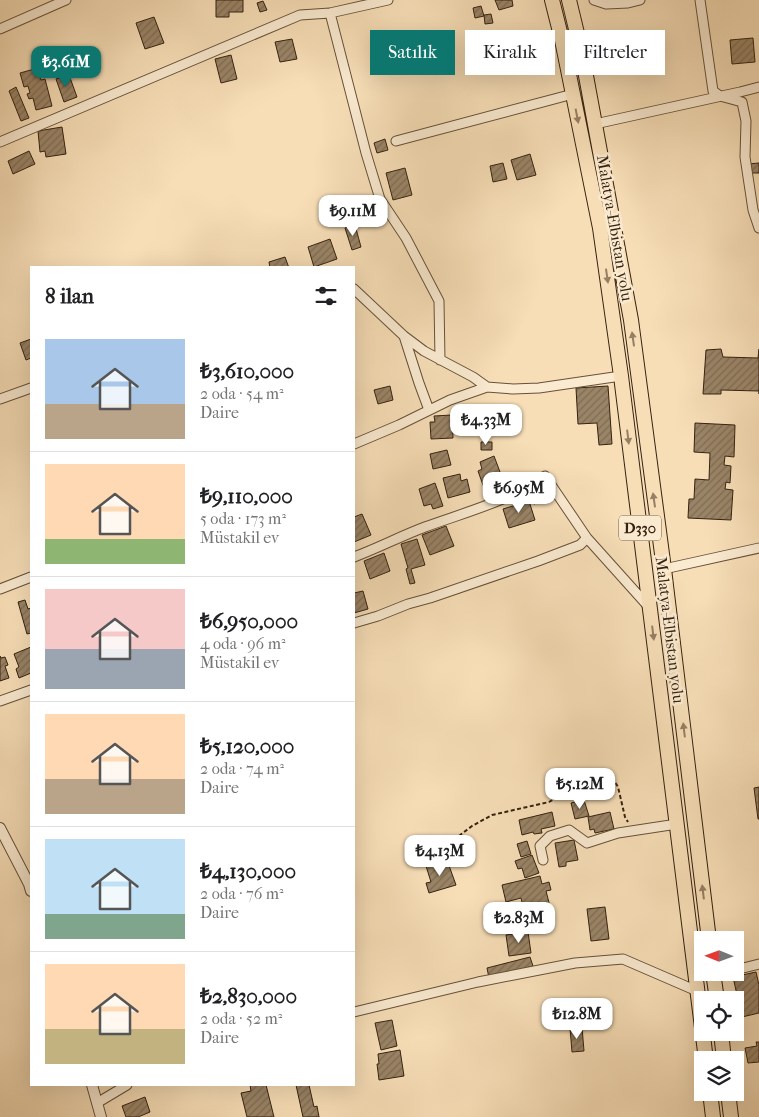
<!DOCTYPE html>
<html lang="tr">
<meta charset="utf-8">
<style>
:root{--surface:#fff;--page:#f6f6f6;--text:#202124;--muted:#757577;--line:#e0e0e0;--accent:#0f766e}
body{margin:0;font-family:"IM FELL French Canon",serif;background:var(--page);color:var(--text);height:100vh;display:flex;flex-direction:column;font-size:19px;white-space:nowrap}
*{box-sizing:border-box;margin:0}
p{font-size:16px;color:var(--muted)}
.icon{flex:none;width:28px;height:28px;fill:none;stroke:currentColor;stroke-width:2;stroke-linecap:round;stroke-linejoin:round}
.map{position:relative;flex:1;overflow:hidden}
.details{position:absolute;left:30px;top:266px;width:325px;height:820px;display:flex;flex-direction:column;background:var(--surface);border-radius:0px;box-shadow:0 5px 20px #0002}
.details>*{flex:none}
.banner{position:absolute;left:370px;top:30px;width:314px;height:45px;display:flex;gap:10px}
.needle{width:32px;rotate:271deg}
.buttons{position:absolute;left:694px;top:931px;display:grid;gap:10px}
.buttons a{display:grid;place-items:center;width:50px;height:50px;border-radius:0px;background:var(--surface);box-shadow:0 5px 20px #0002;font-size:25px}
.price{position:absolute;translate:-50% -42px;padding:0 11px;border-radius:10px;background:#fff;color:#222;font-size:16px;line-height:32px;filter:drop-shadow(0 1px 2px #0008)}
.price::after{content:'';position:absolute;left:50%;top:30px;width:15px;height:11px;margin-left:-8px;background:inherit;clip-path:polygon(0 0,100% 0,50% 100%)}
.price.current{background:var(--accent);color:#fff}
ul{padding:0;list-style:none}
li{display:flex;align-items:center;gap:15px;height:125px;padding:0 15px}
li+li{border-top:1px solid var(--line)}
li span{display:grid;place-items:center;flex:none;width:140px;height:100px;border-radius:0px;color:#555}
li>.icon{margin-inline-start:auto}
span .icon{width:60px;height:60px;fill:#fffc;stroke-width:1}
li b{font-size:21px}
h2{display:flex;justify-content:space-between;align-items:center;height:60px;padding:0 15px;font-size:21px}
.chip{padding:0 18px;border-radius:0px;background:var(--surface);box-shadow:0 5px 20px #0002;font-size:18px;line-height:45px}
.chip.current{background:var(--accent);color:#fff}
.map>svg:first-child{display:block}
</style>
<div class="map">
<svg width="759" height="1117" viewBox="0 0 759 1117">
<defs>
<pattern id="building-hatch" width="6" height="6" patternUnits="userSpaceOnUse" patternTransform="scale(1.25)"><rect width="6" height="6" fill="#9a8467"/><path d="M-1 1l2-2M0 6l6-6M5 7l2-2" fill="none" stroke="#7e6c53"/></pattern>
</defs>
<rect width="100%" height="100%" fill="#f7deb7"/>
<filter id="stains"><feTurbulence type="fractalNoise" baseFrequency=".004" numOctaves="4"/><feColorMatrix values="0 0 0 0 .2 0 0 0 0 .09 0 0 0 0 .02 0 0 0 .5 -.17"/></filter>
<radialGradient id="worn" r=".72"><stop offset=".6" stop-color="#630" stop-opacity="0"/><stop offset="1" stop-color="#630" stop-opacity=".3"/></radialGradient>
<path fill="url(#building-hatch)" stroke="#352210" d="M216,0H243V12H229V17H216Z
M495,0H512L513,6L499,10Z
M263,1L267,10L260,12L257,3Z
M481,6L484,16L475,18L473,8Z
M491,14L493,23L485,24L484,15Z
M154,17L164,43L145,49L136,23Z
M753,38L755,62L732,64L730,40Z
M292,39L297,59L280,62L275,42Z
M231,55L237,79L221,83L215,59Z
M38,68L41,80L45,79L52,106L36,110L33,98L29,99L27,94L30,93L28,86L24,87L20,73Z
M69,75L77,97L64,102L56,79Z
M16,87L29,118L21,121L9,91Z
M62,127L66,154L46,157L45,151L40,152L38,131Z
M385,139L388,150L377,153L374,143Z
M29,151L35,164L13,174L8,161Z
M530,154L536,175L517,180L511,160Z
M503,163L507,179L493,182L490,166Z
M759,163V173H749L748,164Z
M405,168L412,195L393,200L386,173Z
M355,225L361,247L352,250L345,228Z
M330,239L337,259L314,267L308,247Z
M285,257L289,268H270L269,262Z
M31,339V358L26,360L20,343Z
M721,349L723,357L758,358L759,349V394V391L721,390V394H703L706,350Z
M390,386L393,400L378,404L374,390Z
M608,386L612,444L599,445L597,423L578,424L576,388Z
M452,415L453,438L431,439L430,422H435L434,416Z
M695,423L735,425L734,457L725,456L724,465L731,466L730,483L726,482L725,489L733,490L731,520L688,518L689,499H694L695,479L709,480L710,453L694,452Z
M481,442H492V450H481Z
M447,450L451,465L433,469L430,454Z
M494,456L503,480L484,488L478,471L482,469L480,462Z
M460,474L461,481L467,479L470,492L448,498L443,478Z
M435,483L443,506L433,509L431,504L424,506L419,489Z
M543,490L546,500L534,504L531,494Z
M529,501L535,520L509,528L503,509Z
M362,514L371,535L354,542V517Z
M446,526L454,546L430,555L422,535Z
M417,539L425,565L411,569L415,583L410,584L406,569L408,568L401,544Z
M384,553L390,571L370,579L364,561Z
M363,591L368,609L354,613V593Z
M25,600L28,609L31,608V633L27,634L18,602Z
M31,647V673L19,678L16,669L19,667L14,654Z
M0,656L1,658L5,657L8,665L5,666L9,678L0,681Z
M759,787V819H758L754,788Z
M584,800L589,816L575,819L571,803Z
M552,812L555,826L541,829L542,833L534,834L533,832L522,835L519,820Z
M610,812L614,829L595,833L594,829L590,830L588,817Z
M574,840L578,860L566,862V866L559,867L555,843Z
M527,841L531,854L521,857L517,844Z
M532,855L539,873L525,878L522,868L518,869L515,861Z
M447,860L456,885L429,893L426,883L431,882L426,866Z
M540,876L542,884L549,882L551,890L546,891L553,918L527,924L521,898L506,902L502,885Z
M605,907L609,939L591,941L587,909Z
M528,932L531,953L509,956L506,935Z
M530,957L533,966L489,978L487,968Z
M756,972L759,985V1013L742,1017L733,977Z
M392,1020L397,1046L381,1050L375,1023Z
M582,1027L584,1051L572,1052L570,1028Z
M756,1042H759V1062L748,1063L745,1048L757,1046Z
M400,1050L404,1076L379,1080L377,1064H379L378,1054Z
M250,1085H266L274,1117H247L241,1093L251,1091Z
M296,1085H309L314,1107L317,1106L319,1117H303Z
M145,1097L150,1112L138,1117H126L122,1106Z"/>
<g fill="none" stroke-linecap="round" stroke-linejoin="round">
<g stroke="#66513a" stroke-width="11">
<path id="minor" d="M594,0L606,4L628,3L640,0
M700,0L713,91L720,96L742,102L746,121L745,157L753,210L759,228
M330,13L366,153L380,199L406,238L439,301L440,360
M0,29L66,0
M595,124L740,92L759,87
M396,141L573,94
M0,142L300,15L330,13L388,0
M354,289L404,336L424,351L473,377L487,387L513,389L539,388L621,376
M404,336L419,383L429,410
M0,399L31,388
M354,444L399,425L450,400L487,387
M354,557C378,548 401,536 425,527C466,512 509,501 545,476L587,538L648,606
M664,569L759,548
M0,589L31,577
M354,623L378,616L408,604L430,598L538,561L580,545L587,538
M0,701L31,690
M543,860L540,846L550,836L569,830L587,843L618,833L677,824
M735,970L759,964
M714,975L725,972
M354,1012L478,982L575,963L623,959L697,991
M97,1103L127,1085"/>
</g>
<g stroke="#66513a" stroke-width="12">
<path id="tertiary" d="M0,828L29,884L31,891
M92,1085L101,1117"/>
</g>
<g stroke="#352210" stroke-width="16">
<path id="primary" d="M552,0L562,40L600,228L621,376L706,1060
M569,0L582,54L631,320L664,569L709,940
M713,972L717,1000
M721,1032L724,1060
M710,1092L713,1117
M728,1092L731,1117"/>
</g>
<path stroke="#352210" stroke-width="2" stroke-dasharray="4 2.5" stroke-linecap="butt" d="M424,865L434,855L472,826L492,815L549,802L574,788L610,774L618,787L625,817L628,822"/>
<use href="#minor" stroke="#faead0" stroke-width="9"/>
<use href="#tertiary" stroke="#faead0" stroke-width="10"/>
<use href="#primary" stroke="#f7deb7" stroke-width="14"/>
</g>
<defs><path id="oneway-solid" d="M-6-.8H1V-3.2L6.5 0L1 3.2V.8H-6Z" transform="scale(1.25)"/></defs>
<g fill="#968064">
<use href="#oneway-solid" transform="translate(577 116) rotate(79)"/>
<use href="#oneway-solid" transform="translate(607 276) rotate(82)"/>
<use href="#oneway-solid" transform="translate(633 339) rotate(-98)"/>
<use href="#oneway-solid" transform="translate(628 437) rotate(83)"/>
<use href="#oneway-solid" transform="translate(654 500) rotate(-98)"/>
<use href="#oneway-solid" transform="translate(653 633) rotate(83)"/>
<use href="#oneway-solid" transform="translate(684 730) rotate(-97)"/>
<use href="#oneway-solid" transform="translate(703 892) rotate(-97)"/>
</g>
<g text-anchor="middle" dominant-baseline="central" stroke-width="5" stroke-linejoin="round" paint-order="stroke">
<rect fill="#faead0" stroke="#705e4a" stroke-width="1" x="619" y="515.5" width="42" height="25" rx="4"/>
<g font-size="15" font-weight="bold" fill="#352210">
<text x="640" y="528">D330</text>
</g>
<g font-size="16" fill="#352210" stroke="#faead0">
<text transform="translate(615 228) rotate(80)">Malatya-Elbistan yolu</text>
<text transform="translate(670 630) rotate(83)">Malatya-Elbistan yolu</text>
</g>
</g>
<rect width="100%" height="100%" filter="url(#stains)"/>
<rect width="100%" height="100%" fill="url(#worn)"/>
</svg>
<div class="buttons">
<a><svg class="needle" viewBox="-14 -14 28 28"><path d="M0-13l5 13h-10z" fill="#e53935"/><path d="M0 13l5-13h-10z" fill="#757577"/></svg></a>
<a><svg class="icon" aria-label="locate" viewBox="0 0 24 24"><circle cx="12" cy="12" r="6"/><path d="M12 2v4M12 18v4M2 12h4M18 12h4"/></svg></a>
<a><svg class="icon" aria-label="layers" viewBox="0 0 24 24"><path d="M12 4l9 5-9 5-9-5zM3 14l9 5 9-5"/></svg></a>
</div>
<b class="price current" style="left:66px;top:88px">₺3.61M</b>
<b class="price" style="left:353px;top:237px">₺9.11M</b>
<b class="price" style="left:486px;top:446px">₺4.33M</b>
<b class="price" style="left:519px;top:514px">₺6.95M</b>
<b class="price" style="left:580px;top:810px">₺5.12M</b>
<b class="price" style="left:440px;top:877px">₺4.13M</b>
<b class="price" style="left:519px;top:944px">₺2.83M</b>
<b class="price" style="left:577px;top:1040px">₺12.8M</b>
<div class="banner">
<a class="chip current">Satılık</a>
<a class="chip">Kiralık</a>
<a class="chip">Filtreler</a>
</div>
<section class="details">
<h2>8 ilan<svg class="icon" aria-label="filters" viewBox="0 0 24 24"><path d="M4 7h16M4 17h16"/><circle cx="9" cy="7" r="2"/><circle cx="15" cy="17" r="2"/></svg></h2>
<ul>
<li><span style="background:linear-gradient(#a9c7e8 65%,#b9a48a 0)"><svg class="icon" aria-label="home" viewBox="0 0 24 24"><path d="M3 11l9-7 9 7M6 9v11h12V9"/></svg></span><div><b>₺3,610,000</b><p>2 oda · 54 m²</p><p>Daire</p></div></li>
<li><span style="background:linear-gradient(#ffd9b3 75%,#8fb573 0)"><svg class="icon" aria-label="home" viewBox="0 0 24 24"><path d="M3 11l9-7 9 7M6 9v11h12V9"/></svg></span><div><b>₺9,110,000</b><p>5 oda · 173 m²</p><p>Müstakil ev</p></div></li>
<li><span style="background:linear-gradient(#f6c9c9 60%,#9aa5b1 0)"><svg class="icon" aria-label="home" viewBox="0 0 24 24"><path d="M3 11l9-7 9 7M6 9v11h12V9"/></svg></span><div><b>₺6,950,000</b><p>4 oda · 96 m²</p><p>Müstakil ev</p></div></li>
<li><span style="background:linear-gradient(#ffd9b3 65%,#b9a48a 0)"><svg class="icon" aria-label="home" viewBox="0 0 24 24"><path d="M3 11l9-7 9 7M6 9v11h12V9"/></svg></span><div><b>₺5,120,000</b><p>2 oda · 74 m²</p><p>Daire</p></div></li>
<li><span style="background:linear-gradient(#bfe0f5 75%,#7fa58c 0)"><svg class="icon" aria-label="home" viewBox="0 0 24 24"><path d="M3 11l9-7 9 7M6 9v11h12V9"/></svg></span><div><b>₺4,130,000</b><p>2 oda · 76 m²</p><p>Daire</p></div></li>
<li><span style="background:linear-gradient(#ffd9b3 65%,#c2b280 0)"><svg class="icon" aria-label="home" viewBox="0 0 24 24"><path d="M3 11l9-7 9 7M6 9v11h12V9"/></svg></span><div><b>₺2,830,000</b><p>2 oda · 52 m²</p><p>Daire</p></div></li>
</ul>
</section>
</div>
